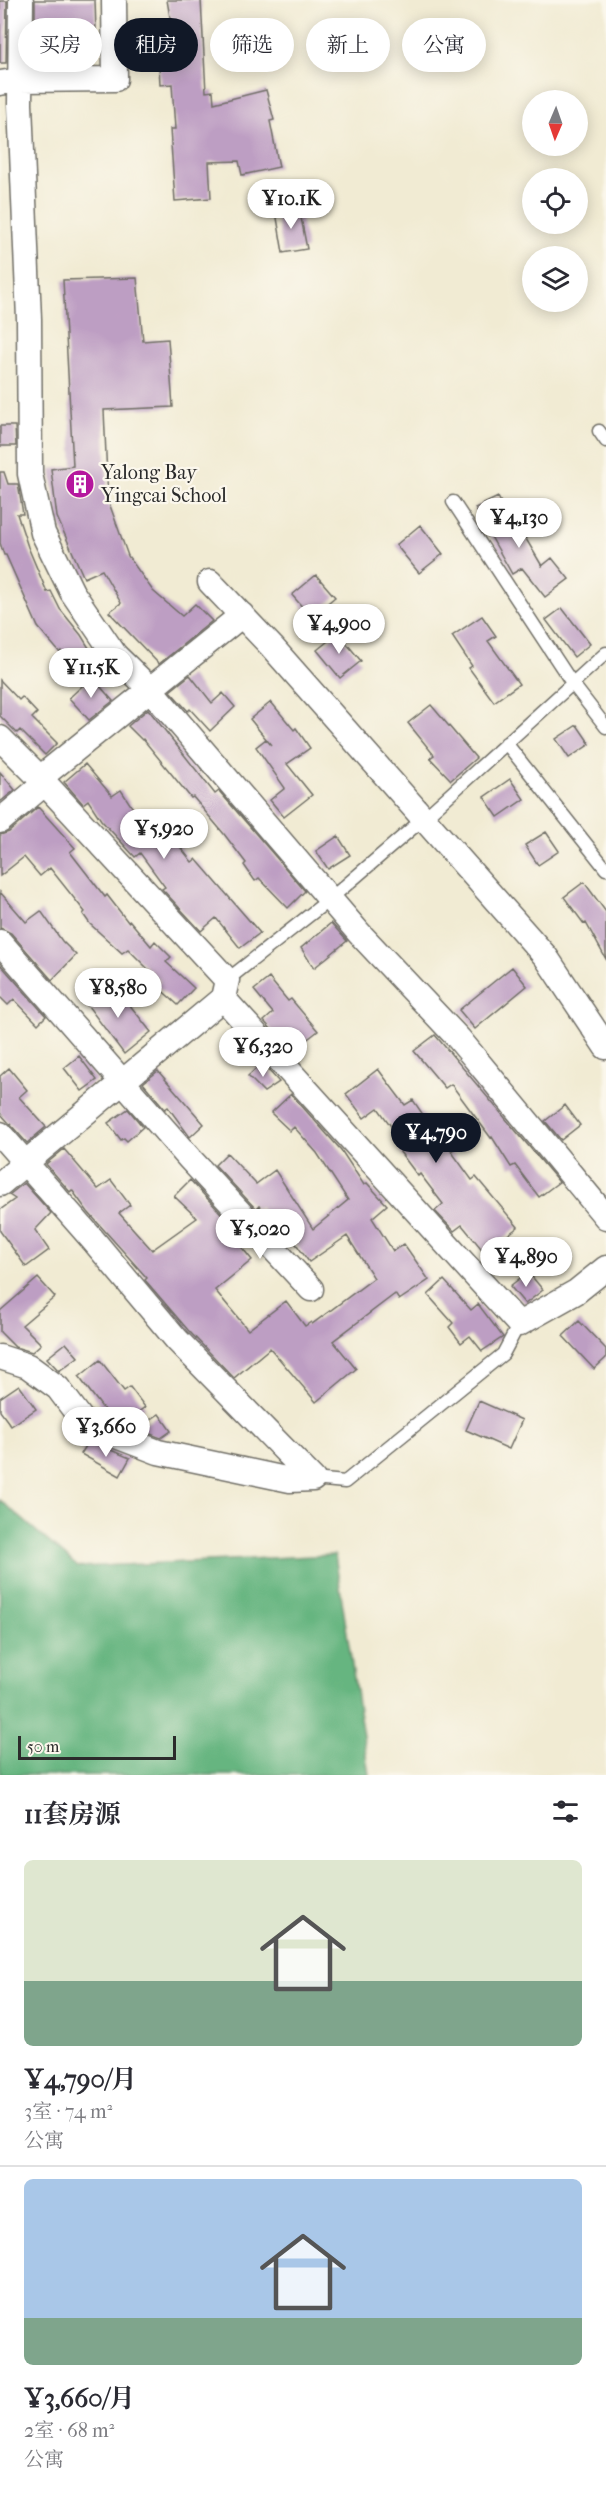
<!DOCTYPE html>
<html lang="zh">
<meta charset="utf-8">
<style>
:root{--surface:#fff;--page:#f2f2f3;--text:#2b2b33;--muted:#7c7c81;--line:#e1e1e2;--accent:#111827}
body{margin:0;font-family:"IM FELL French Canon","Noto Serif SC",serif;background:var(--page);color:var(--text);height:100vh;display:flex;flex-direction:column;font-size:22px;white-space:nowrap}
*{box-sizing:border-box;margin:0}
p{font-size:20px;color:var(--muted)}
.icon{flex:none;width:33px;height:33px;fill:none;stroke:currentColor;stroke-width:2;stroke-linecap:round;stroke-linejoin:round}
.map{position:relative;height:1775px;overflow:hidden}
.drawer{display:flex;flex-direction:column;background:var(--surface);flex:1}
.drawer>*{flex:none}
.guide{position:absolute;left:18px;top:18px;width:570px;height:54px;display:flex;gap:12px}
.needle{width:39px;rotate:182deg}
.tools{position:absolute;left:522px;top:90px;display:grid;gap:12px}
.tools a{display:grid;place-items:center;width:66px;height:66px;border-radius:50%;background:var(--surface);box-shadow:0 3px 15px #0003;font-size:30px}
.scale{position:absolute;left:18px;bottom:15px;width:158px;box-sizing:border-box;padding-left:6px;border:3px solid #2b2b2b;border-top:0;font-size:16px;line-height:21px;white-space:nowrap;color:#2b2b2b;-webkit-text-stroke:4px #fbf7ec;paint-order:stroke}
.price{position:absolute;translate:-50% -51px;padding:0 14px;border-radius:21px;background:#fff;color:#222;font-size:20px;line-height:39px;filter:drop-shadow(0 2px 3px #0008)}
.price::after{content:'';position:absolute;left:50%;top:36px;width:18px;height:14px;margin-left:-9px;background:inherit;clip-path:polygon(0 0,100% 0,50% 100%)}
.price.current{background:var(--accent);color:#fff}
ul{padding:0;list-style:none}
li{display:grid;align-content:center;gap:12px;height:318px;padding:0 24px}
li+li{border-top:2px solid var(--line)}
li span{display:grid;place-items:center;height:186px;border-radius:9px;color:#555}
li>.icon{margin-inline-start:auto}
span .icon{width:108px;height:108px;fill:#fffc;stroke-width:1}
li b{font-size:26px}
h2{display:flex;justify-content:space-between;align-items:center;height:72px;padding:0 24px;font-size:26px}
.chip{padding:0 21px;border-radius:27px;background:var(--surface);box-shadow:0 3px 15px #0003;font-size:21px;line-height:54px}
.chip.current{background:var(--accent);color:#fff}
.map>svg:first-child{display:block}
</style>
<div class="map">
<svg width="606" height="1775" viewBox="0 0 606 1775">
<rect width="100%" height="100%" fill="#fbf7ec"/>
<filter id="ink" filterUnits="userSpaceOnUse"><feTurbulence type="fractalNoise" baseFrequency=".0167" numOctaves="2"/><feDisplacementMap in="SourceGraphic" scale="12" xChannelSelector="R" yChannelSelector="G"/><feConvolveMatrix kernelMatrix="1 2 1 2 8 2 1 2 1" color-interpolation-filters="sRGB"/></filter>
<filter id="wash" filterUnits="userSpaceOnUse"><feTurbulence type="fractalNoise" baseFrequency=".008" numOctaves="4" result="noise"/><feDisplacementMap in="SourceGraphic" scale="24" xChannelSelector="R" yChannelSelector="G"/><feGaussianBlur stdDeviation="1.35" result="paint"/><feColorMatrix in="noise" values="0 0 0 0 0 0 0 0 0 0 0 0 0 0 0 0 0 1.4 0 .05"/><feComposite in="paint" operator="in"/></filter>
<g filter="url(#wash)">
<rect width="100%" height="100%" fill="#f1ebd3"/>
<path fill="#66b580" stroke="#487056" stroke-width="1.5" d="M0,1500L78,1567L335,1555L369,1775H0Z"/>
<g id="blocks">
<path fill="#bd9ec3" d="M35,0H95L96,31L61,32V64L35,63Z
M167,0H201L206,92L213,91L214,103L266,90L274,120L270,121L279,167L242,175L239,161L209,162L211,198L175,201L170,129H175L172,84L160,85L157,24L171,23Z
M0,1H7L6,63H0Z
M299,207L307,249L283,253L276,212Z
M137,278L143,341L168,339L173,407L104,410L108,500L128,556L153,591L182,616L195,604L212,621L159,664L109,612L121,603L102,570L84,578L57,517L51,469L73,466L63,280Z
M0,426H15L16,446H0Z
M0,472H4L8,484H18L23,514H17L28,547L47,592L51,591L60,609L81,635L97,661L77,675L61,651L60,653L38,627L6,555H4L0,543Z
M498,497L518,535L522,532L542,566L552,558L569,579L545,597L522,568L512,574L475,508Z
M420,525L443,554L419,573L396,545Z
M316,575L335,597L311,617L292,595Z
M562,608L590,644L574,657L546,620Z
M482,616L496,636L488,641L519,684L494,702L469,668L472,666L452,636Z
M338,633L361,661L340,678L317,650Z
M190,675L212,703L223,693L235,707L210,731L190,709L188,711L170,691Z
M92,677L113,701L89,720L69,698Z
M0,680L19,700L22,697L37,713L32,718L57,743L45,755L20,730L17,733L0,716Z
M271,702L294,730L296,728L310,748L287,764L312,795L284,817L270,800L285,788L256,747L266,739L271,745L250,719Z
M431,705L476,758L451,780L430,758L434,755L408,723Z
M148,709L215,794L219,791L305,891L288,908L259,878L255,881L244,865L246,863L224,834L193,797L191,798L143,739L142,740L128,726Z
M577,725L590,744L569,758L556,739Z
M85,764L112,796L121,790L141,821L147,816L171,841L174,839L192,862L196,859L260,933L240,948L216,918L201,931L162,889L165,887L140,853L135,857L101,820L88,800L83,804L64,782Z
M0,772L15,790L0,802Z
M510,779L524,799L498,817L484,797Z
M38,807L75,848L70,852L105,897L107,895L128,922L130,921L151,946L155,941L171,957L166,962L194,988L178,1005L156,985L160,981L128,949L122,953L90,924L83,914L85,912L50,868L40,876L24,857L0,876V835L9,832Z
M546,832L559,851L538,865L525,845Z
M338,836L350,855L328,869L316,851Z
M584,882L606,912V959L586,923L584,924L564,897Z
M0,892L26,922L41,911L62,941L76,955L52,980L11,933L0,928Z
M331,923L347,941L314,968L301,948Z
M0,964L46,1016L38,1024L14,999L8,1005L0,997Z
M512,967L527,986L475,1029L459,1010Z
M269,978L288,1001L291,999L318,1031L291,1052L264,1021L273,1013L254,990Z
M109,985L129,1004L151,1032L124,1054L85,1002Z
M435,1035L559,1182L539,1197L515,1165L511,1167L492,1137L491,1138L451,1084L445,1088L414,1051Z
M79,1056L97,1080L82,1091L64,1068Z
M262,1063L279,1082L264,1092L248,1076Z
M9,1068L27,1090L19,1097L46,1127L27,1143L0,1113V1076Z
M378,1069L405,1105L413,1100L432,1128L436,1125L454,1149L451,1151L472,1180L476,1177L518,1227L485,1253L462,1225L454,1231L435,1211L443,1204L420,1174L418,1176L400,1152L406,1147L378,1108L364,1118L346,1094Z
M158,1071L204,1124L190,1137L168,1107L165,1109L143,1083Z
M291,1094L341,1150L364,1185L367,1183L387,1205L372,1218L393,1251L404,1244L429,1280L399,1300L395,1294L333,1341L356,1369L316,1402L270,1348L234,1378L188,1330L145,1280L147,1278L88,1212L72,1190L70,1192L46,1164L64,1149L98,1189L111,1180L130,1205L119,1213L152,1250L197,1218L174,1196L190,1180L231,1224L226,1228L252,1260L215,1290L248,1330L286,1301L305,1326L311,1322L312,1324L374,1278L347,1236L309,1262L287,1231L281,1235L259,1206L256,1209L215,1165L227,1153L256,1184L275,1170L313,1229L348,1200L317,1153L294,1127L290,1131L271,1113Z
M565,1105L580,1125L561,1140L545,1121Z
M128,1109L143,1127L127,1141L124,1138L121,1140L108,1123Z
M24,1183L51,1213L35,1230L49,1250L26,1267L0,1231V1210L15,1199L9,1195Z
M528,1272L543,1290L525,1304L510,1286Z
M38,1278L55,1297L22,1325L41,1344L32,1352L15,1347L0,1332V1311Z
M444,1280L471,1310L478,1304L503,1337L482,1351L470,1336L461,1343L449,1327L453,1323L428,1295Z
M579,1321L606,1349V1358L594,1369L563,1336Z
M66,1343L78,1357L59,1371L47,1358Z
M100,1360L124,1391L130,1387L145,1407L123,1423L111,1419L79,1377Z
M19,1385L36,1409L11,1426L0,1411V1398Z
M479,1401L522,1420L509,1449L466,1430Z
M159,1414L171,1431L161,1438L145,1432L141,1426Z
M89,1441L130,1458L120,1476L81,1454Z"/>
</g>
</g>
<g filter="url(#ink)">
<use href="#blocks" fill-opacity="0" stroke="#706e66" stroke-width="1.5"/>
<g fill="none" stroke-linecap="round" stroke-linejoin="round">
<g stroke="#706e66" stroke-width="15">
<path id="service" d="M599,431L606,441
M453,502L572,683L606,727
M506,743L606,869
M227,980L330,899L423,819L606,653
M313,1479L345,1482L503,1354L519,1324"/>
</g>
<g stroke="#706e66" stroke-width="27">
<path id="minor" d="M21,0L20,104L29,319L30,474L43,533L72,592L115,655L150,689L359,933L459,1039L606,1217
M0,83L20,80L115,79L114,0
M210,582L272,647L546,957L606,1047
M0,738L40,778L242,615
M40,778L227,980L223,998L519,1324L576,1292L606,1268
M0,821L44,784
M0,942L190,1159L311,1289
M0,1134L93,1240L177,1340L313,1479L290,1480L158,1452L85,1424L58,1388L28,1366L0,1357
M0,1184L223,998"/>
</g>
<use href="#service" stroke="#fff" stroke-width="12"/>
<use href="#minor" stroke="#fff" stroke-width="24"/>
</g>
</g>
<defs>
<g id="building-disc" transform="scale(1.5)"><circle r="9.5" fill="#b5179e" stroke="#fbf7ec"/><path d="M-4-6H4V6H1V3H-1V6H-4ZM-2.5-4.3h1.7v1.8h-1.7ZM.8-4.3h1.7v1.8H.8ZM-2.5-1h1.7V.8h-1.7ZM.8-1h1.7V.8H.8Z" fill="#fff"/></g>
</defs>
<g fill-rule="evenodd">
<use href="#building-disc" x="80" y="484"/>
</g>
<g text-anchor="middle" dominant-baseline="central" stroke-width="4.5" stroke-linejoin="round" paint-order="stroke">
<g font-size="20" fill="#2b2b2b" stroke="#fbf7ec" text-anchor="start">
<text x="101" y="472">Yalong Bay<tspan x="101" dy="23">Yingcai School</tspan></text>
</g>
</g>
</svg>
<div class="tools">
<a><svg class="needle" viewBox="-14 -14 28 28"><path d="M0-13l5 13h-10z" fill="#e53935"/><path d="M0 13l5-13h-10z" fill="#7c7c81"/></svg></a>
<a><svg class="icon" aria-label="locate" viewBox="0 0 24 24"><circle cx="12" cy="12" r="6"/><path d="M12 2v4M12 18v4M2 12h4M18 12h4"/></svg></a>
<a><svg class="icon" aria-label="layers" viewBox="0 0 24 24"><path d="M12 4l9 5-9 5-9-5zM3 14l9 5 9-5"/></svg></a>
</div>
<div class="scale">50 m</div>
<b class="price" style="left:291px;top:230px">¥10.1K</b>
<b class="price" style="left:519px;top:549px">¥4,130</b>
<b class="price" style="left:339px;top:655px">¥4,900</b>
<b class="price" style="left:91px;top:699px">¥11.5K</b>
<b class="price" style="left:164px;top:860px">¥5,920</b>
<b class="price" style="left:118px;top:1019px">¥8,580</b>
<b class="price" style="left:263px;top:1078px">¥6,320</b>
<b class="price current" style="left:436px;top:1164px">¥4,790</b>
<b class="price" style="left:260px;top:1260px">¥5,020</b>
<b class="price" style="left:526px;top:1288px">¥4,890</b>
<b class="price" style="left:106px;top:1458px">¥3,660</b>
<div class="guide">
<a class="chip">买房</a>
<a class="chip current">租房</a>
<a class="chip">筛选</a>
<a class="chip">新上</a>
<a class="chip">公寓</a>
</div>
</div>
<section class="drawer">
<h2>11套房源<svg class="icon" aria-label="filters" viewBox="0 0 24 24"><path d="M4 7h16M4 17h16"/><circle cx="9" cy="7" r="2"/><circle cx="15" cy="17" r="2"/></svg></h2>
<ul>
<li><span style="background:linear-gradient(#dfe7d0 65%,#7fa58c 0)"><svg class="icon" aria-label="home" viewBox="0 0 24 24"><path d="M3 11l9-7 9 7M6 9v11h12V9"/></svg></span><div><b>¥4,790/月</b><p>3室 · 74 m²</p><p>公寓</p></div></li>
<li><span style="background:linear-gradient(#a9c7e8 75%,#7fa58c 0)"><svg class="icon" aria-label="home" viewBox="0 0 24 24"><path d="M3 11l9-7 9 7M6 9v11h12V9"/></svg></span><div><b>¥3,660/月</b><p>2室 · 68 m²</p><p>公寓</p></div></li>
</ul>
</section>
